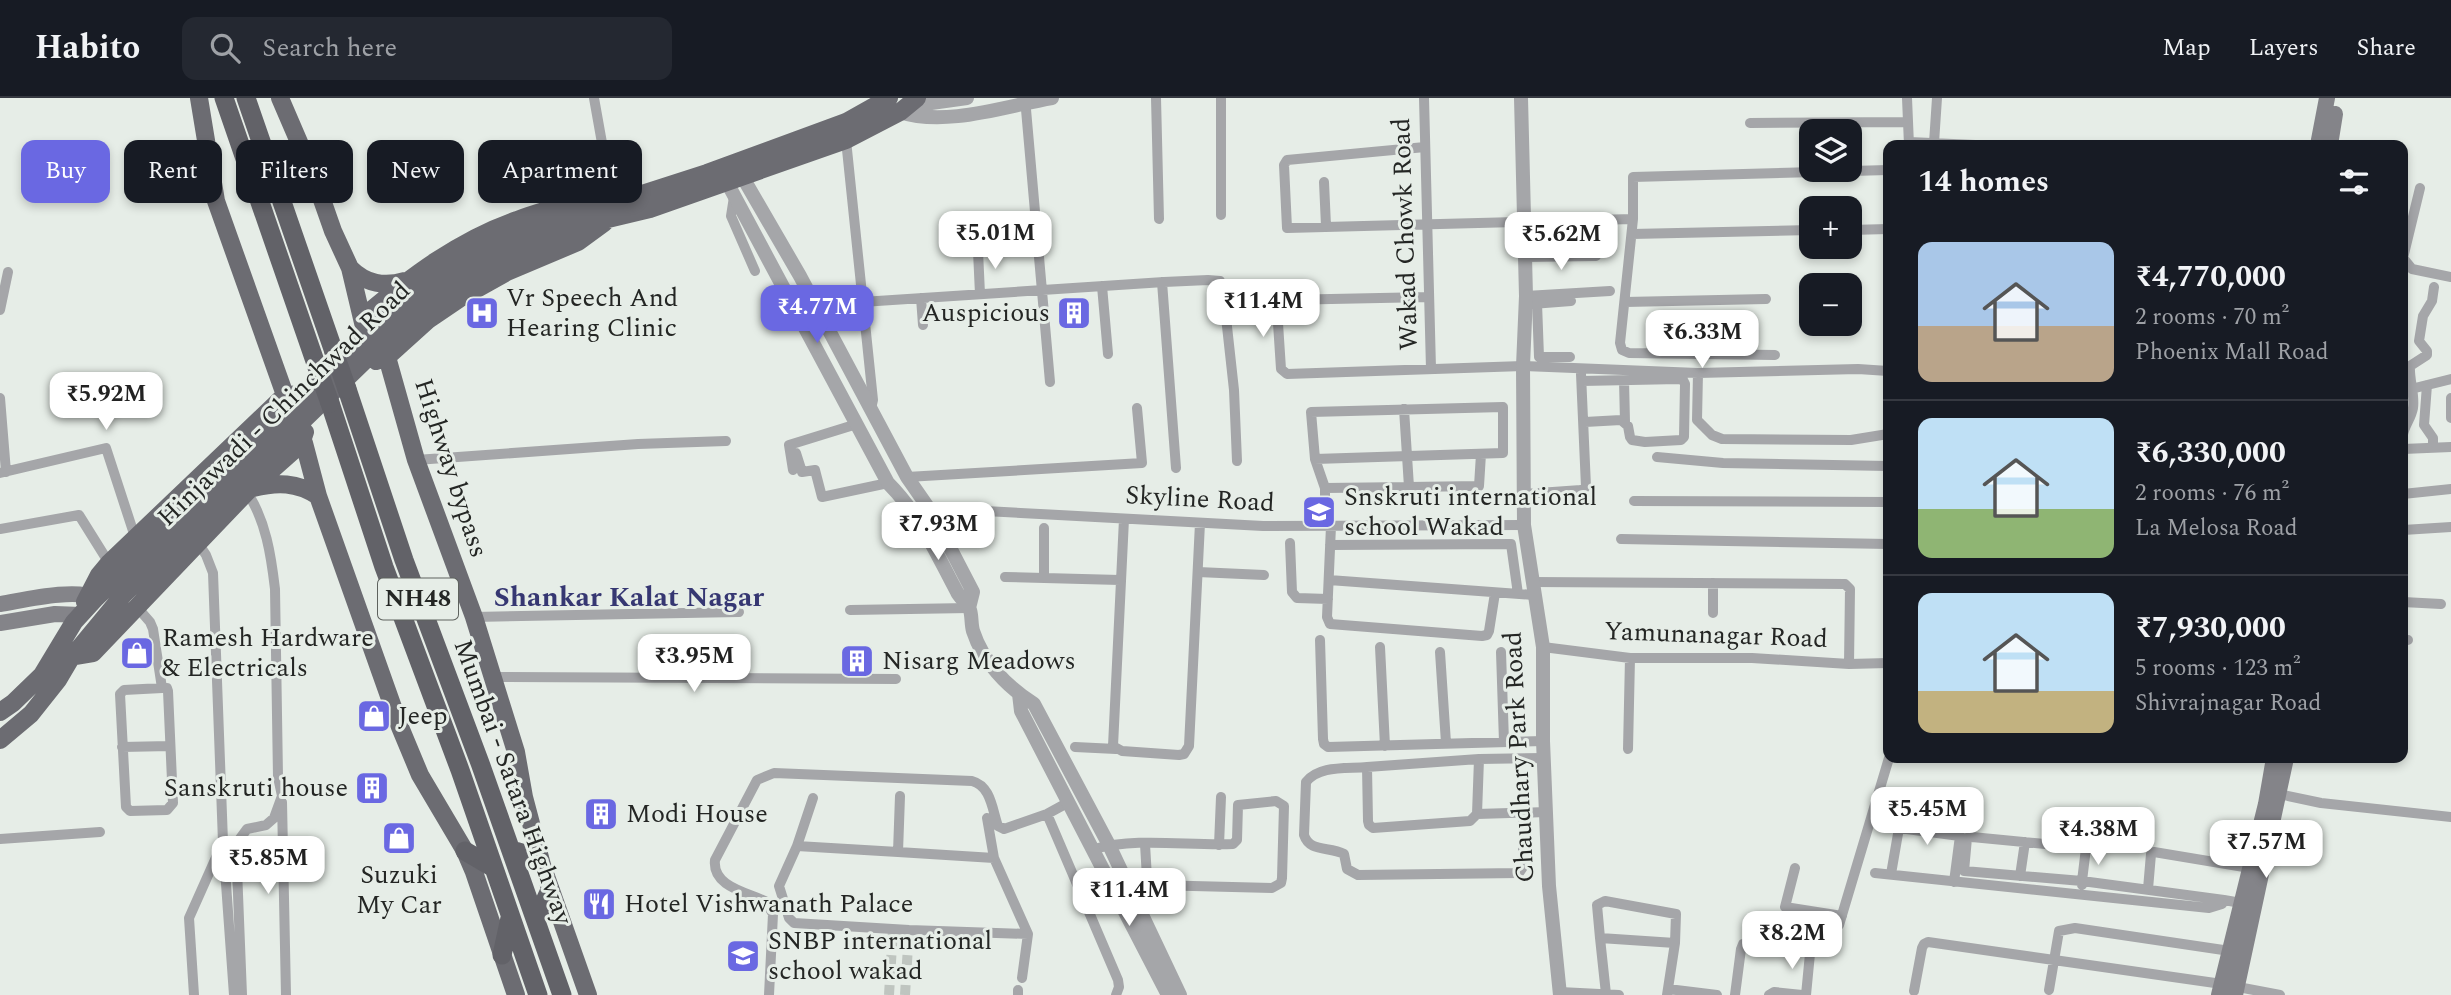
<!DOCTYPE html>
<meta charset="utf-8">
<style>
:root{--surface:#171b24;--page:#242831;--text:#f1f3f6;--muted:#9ea1a6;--line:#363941;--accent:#6a68e2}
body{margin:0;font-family:Spectral,serif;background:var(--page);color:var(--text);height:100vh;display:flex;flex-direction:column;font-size:26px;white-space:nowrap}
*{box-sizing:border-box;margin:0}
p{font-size:23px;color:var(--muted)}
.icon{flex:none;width:38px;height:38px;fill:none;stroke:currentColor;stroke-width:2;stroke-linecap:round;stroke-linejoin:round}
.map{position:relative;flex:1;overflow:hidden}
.details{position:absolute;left:1883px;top:42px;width:525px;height:623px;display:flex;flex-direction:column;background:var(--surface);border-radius:14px;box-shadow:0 4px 10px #0003}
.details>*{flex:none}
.hud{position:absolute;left:21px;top:42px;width:665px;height:63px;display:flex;gap:14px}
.fabs{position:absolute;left:1799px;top:21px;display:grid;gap:14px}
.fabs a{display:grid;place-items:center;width:63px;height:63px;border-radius:14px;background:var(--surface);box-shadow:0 4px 10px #0003;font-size:35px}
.price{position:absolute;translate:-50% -60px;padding:0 16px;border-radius:14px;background:#fff;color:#222;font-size:23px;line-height:46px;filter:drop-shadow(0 2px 4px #0008)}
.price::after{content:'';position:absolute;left:50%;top:42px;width:21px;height:16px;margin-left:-10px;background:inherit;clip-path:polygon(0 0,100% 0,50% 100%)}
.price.selected{background:var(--accent);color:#fff}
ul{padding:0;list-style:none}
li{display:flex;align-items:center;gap:21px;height:175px;padding:0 35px}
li+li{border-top:2px solid var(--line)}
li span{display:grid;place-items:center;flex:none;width:196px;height:140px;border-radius:14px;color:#555}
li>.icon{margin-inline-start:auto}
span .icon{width:84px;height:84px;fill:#fffc;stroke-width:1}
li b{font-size:30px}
h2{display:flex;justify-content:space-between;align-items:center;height:84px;padding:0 35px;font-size:30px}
.tag{padding:0 24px;border-radius:14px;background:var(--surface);box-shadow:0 4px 10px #0003;font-size:24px;line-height:63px}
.tag.selected{background:var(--accent);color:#fff}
header{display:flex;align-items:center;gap:42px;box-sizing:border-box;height:98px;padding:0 35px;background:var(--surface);border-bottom:2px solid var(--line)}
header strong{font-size:33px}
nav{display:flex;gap:38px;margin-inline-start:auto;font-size:24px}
.search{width:490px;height:63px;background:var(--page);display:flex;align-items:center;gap:18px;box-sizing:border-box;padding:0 24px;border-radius:14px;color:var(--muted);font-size:26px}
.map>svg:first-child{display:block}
</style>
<header>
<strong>Habito</strong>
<div class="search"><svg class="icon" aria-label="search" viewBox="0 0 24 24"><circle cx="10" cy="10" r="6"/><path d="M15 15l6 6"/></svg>Search here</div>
<nav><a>Map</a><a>Layers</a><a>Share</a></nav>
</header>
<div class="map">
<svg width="2451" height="897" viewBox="0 0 2451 897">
<rect width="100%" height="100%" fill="#e6ede7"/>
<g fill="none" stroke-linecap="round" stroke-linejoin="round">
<path stroke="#bfc5c0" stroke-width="10" stroke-dasharray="10 5" stroke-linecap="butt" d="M889,897L893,831
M905,897L909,832"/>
<path stroke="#a5a6a9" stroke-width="10" d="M594,0L607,73L618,106
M1025,0L1050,284
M1156,0L1159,121
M1221,0V117
M1424,0L1431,271
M1907,0L1909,47
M1750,25L1908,24
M846,42L873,302L871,311
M1909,44L1975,47
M1934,45L1937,0
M1425,49L1287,62L1284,67L1287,130L1633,121
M1324,84L1326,128
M2420,90L2403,160L2412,171L2451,179
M734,99L731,118L755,173
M1850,132L1888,131
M1632,136L1811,132
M978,153L980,196
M1525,159L1596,158
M1162,184L1176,370
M1102,188L1108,256
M1526,198L1610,193
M1429,199L1282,202L1278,205L1277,210L1281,271L1287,276L1523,268L1698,275L1858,271L1888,273
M921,200L923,227
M862,204L1164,184L1208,182L1220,183L1223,192L1234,292L1237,363
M1625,204L1766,201
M1537,205L1539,259H1570
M1532,206L1571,203
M0,212L8,174
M1775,257L1629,255L1622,252L1620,245L1633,121V79L1888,72
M1698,275L1697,322L1712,337L1722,341L1851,342L1888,336
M1624,282L1625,324
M1582,283L1679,281L1683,282L1685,286L1684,339L1681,342L1645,344L1632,342L1630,339L1628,328L1621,322L1585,324
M2427,287L2424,327L2433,340V349
M2403,293L2451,281
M0,300L6,374
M2451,300V320
M1404,311L1409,389L1479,388L1481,356
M2403,337C2404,328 2411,321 2413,310C2415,296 2409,282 2410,268L2427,257V253L2419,243L2423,218L2432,203L2434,189
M2403,351L2451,349
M796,355L802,374L815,372L822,399L888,385
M1657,359L1723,365L1888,368
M1315,361L1503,355V309L1311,314L1315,361L1325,390V428
M416,362L638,346L726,343
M793,372L789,347L857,326
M0,375L106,350L135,439
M907,379L1142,365L1137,310
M1325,390L1409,389
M1524,396L1581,392L1586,389L1581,276
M2403,396L2451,391
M1634,403L1888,404
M915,416L985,413L1263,428L1524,427
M1124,421L1113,648L1122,653L1179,657L1184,656L1189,648L1200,425
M1331,428L1327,519L1330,526L1482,538L1487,537L1489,533L1495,495
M1044,430V480
M0,431L79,417L109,465
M2403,432L2451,429
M1621,441L1888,446
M198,445L206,457L213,475L223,744L234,897
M1290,445L1292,494L1297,500L1328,501
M1330,447L1511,446L1518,496
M1198,474L1264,477
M1005,479L1120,482
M1329,482L1534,497
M1533,484L1845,486L1850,491L1849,566
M1713,485V515
M2403,504L2441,506
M137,509L150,524L153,531L162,590L124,592L120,596L126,709L130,713L167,712L173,705L168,593L167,590H162
M850,512L969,510
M474,519L739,514
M1320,542L1323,641L1324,646L1328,649L1543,643
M2403,542H2408
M1380,549L1385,648
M1543,549L1630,560H1752L1849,566L1888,565
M1440,554L1446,645
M1501,554L1504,644
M493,579L896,581
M122,649L170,648
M1075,649L1116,651
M1628,651L1630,560
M1544,660L1479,661L1367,669L1368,723L1369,727L1373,730L1470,723L1477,716L1547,714
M1367,669C1347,671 1319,667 1306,684L1304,737C1310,755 1329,748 1344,756L1347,771L1358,777L1519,775L1523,769V714
M2274,695L2321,705L2451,719
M900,698L898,754L994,760
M813,700L797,748L779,788L789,820L794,825L909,832L1028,836
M282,704L286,897
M1047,716L1118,882L1119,889L1116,897
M1477,716L1479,661
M987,720L994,760L1028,836L1022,880
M1972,739L2086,750L2082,783L1964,773L1967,740Z
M0,741L100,734
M1219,747L1221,699
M797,748L898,754
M1094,751C1138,739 1188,748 1233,746L1237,742L1238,707L1276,703L1284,708L1282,780L1281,785L1272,790L1153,787L1147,780L1145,746
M1795,770L1785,809L1842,818
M1875,775L2209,810L2222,806L2224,802L2241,805
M1891,776L1899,730L1960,738L1954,784
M2020,778L2025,744
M2082,787V783L2224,802
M2148,791L2151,756L2154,754L2250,770
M1839,827L1889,660
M1600,840L1606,896
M1668,891L1717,897
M2049,892L2059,833L2075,830L2230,853
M1914,893L1922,850L1924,846L1928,844L2222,886L2280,897
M1560,894L1619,897
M194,897L189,820L222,746
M242,897L236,746L247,731L266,727L274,720L282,698L278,679L275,491C271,457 266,423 247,394
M769,897L773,816L765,803C745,794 712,788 715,762L757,682L774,675L972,683C991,688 992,711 998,728L1004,731L1047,716L1069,704
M1018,897V892
M1667,897L1675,845L1600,840L1597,807L1605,803L1676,816L1675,845
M1735,897L1741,851L1743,846L1810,852
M1769,897L1774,894L1802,897
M1806,897L1812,835"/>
<path stroke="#a5a6a9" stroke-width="14" d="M1521,0L1526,198L1523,268L1524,427L1543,549V643L1549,788L1560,897
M913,4L924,6L967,0
M900,14C946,29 1006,8 1052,0
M740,68L742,78L800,178L907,379L932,415L973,494L969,510
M724,74L729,88L888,385C920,417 936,455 957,494C960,500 967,505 970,512C972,518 971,526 973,533C983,564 1007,589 1034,606L1109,747L1180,897
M1019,596L1021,613L1168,897"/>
<path stroke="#848489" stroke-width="16" d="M2318,47L2327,0
M2330,47L2335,16
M0,506C25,502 74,490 96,500
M0,525L55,516L80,517
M2219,897L2266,706L2274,660
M2235,897L2286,660"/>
<path stroke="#6c6c72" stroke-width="18" d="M199,0L216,103L285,297
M280,0L314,79L333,133L350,170L364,229
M350,170C366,186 384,189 405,183
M363,219C409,180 459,142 517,122C532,116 548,112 564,107
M387,259L416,362L474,519L516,654L524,699L542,767L588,897
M376,263L387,259L428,222L459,201L507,174L578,144L604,125
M304,345L318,398L400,629L420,677L465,753L474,774L516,897
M253,390C277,384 297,384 318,398
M85,504L99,477L109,465L285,297L307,296
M69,559L93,555L247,394L301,346L305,334
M0,614L13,605L42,577L74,524L96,500L366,240L409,200L428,186L493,148L577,113L617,104L707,75L846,24L889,0
M0,642L31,616L58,582L71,560L124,496L418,211L451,188L528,149L583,127L650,111L846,42L900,14L917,0"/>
<path stroke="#626268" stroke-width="19" d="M224,0L317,269
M246,0L334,254
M347,291L404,462L480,665L562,897
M330,305L384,469L460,672L538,897
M511,752L539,760
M465,753L494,770
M536,822L550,792
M502,857L510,820"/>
<path stroke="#626268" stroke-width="19" d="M334,254L347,291
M317,269L330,305"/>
</g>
<defs>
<g id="hospital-square" transform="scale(1.75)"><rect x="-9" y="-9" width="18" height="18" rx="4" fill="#6a68e2" stroke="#e6ede7"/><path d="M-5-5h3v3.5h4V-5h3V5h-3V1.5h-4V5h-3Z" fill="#fff"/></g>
<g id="building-square" transform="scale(1.75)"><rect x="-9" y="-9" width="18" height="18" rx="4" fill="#6a68e2" stroke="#e6ede7"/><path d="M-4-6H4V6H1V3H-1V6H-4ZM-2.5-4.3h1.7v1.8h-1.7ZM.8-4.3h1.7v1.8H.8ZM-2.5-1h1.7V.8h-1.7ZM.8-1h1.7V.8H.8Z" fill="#fff"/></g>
<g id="school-square" transform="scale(1.75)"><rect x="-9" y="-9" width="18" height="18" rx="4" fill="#6a68e2" stroke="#e6ede7"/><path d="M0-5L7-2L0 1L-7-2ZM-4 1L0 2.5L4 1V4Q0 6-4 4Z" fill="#fff"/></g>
<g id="shop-square" transform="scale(1.75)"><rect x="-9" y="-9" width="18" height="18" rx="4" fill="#6a68e2" stroke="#e6ede7"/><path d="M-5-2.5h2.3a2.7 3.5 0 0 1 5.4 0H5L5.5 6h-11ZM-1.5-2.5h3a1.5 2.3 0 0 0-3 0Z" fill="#fff"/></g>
<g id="restaurant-square" transform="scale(1.75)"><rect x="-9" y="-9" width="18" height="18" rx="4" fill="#6a68e2" stroke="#e6ede7"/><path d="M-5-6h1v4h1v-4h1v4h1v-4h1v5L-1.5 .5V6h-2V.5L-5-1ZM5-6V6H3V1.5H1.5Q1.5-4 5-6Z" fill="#fff"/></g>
</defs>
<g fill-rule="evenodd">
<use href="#hospital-square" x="482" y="215"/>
<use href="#building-square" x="1074" y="215"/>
<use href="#school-square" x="1319" y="414"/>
<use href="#shop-square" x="137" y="555"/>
<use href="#building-square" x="857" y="563"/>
<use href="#shop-square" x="374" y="618"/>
<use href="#building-square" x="372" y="690"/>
<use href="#building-square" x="601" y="716"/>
<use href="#shop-square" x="399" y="740"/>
<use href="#restaurant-square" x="599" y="806"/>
<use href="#school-square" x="743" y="858"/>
</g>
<g text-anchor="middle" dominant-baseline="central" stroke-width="6" stroke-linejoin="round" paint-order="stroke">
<rect fill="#e6ede7" stroke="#5e625e" stroke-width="2" x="378" y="480.5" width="80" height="41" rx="5"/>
<g font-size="24" font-weight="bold" fill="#242624">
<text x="418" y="501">NH48</text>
</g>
<g font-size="26" fill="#242624" stroke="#e6ede7">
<text transform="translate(1405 136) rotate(-92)">Wakad Chowk Road</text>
<text transform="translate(284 306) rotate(-44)">Hinjawadi - Chinchwad Road</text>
<text transform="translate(451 370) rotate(72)">Highway bypass</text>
<text transform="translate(1200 401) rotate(3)">Skyline Road</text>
<text transform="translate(1716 537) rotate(2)">Yamunanagar Road</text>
<text transform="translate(1519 659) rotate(-93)">Chaudhary Park Road</text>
<text transform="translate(513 684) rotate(70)">Mumbai - Satara Highway</text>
</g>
<g font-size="26" fill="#242624" stroke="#e6ede7" text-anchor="start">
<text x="506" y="200">Vr Speech And<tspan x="506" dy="30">Hearing Clinic</tspan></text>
<text x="1050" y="215" text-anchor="end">Auspicious</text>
<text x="1344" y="399">Snskruti international<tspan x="1344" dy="30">school Wakad</tspan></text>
<text x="162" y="540">Ramesh Hardware<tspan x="162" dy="30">&amp; Electricals</tspan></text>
<text x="882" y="563">Nisarg Meadows</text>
<text x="398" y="618">Jeep</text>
<text x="348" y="690" text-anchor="end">Sanskruti house</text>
<text x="626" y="716">Modi House</text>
<text x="399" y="777" text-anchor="middle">Suzuki<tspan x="399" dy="30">My Car</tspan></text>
<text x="624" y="806">Hotel Vishwanath Palace</text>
<text x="768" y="843">SNBP international<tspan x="768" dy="30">school wakad</tspan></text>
</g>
<g font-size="28" font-weight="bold" fill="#363772" stroke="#e6ede7">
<text x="629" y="499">Shankar Kalat Nagar</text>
</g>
</g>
</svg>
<div class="fabs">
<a><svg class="icon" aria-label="layers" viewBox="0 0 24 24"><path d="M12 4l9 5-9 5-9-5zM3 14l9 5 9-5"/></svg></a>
<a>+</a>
<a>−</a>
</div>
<b class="price" style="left:995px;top:173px">₹5.01M</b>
<b class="price" style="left:1561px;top:174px">₹5.62M</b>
<b class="price" style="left:1263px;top:241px">₹11.4M</b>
<b class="price selected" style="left:817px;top:247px">₹4.77M</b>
<b class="price" style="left:1702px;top:272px">₹6.33M</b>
<b class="price" style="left:106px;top:334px">₹5.92M</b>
<b class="price" style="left:938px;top:464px">₹7.93M</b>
<b class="price" style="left:694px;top:596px">₹3.95M</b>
<b class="price" style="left:1927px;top:749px">₹5.45M</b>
<b class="price" style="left:2098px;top:769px">₹4.38M</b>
<b class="price" style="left:2266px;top:782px">₹7.57M</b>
<b class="price" style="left:268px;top:798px">₹5.85M</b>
<b class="price" style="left:1129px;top:830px">₹11.4M</b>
<b class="price" style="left:1792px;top:873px">₹8.2M</b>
<div class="hud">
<a class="tag selected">Buy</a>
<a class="tag">Rent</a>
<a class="tag">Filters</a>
<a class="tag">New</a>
<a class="tag">Apartment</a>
</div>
<section class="details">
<h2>14 homes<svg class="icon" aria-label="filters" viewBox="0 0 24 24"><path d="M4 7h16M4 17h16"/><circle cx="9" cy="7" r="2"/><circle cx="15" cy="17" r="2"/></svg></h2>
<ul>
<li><span style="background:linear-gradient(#a9c7e8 60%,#b9a48a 0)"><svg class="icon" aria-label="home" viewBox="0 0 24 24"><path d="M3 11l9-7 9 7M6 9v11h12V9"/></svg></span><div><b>₹4,770,000</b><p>2 rooms · 70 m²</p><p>Phoenix Mall Road</p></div></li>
<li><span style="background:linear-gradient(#bfe0f5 65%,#8fb573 0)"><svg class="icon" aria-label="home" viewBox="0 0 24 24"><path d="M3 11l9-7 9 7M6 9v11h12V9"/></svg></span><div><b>₹6,330,000</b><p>2 rooms · 76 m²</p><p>La Melosa Road</p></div></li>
<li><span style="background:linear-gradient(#bfe0f5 70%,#c2b280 0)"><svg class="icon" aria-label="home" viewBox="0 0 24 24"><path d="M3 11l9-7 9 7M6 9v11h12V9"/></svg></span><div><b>₹7,930,000</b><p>5 rooms · 123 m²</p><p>Shivrajnagar Road</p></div></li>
</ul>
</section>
</div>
